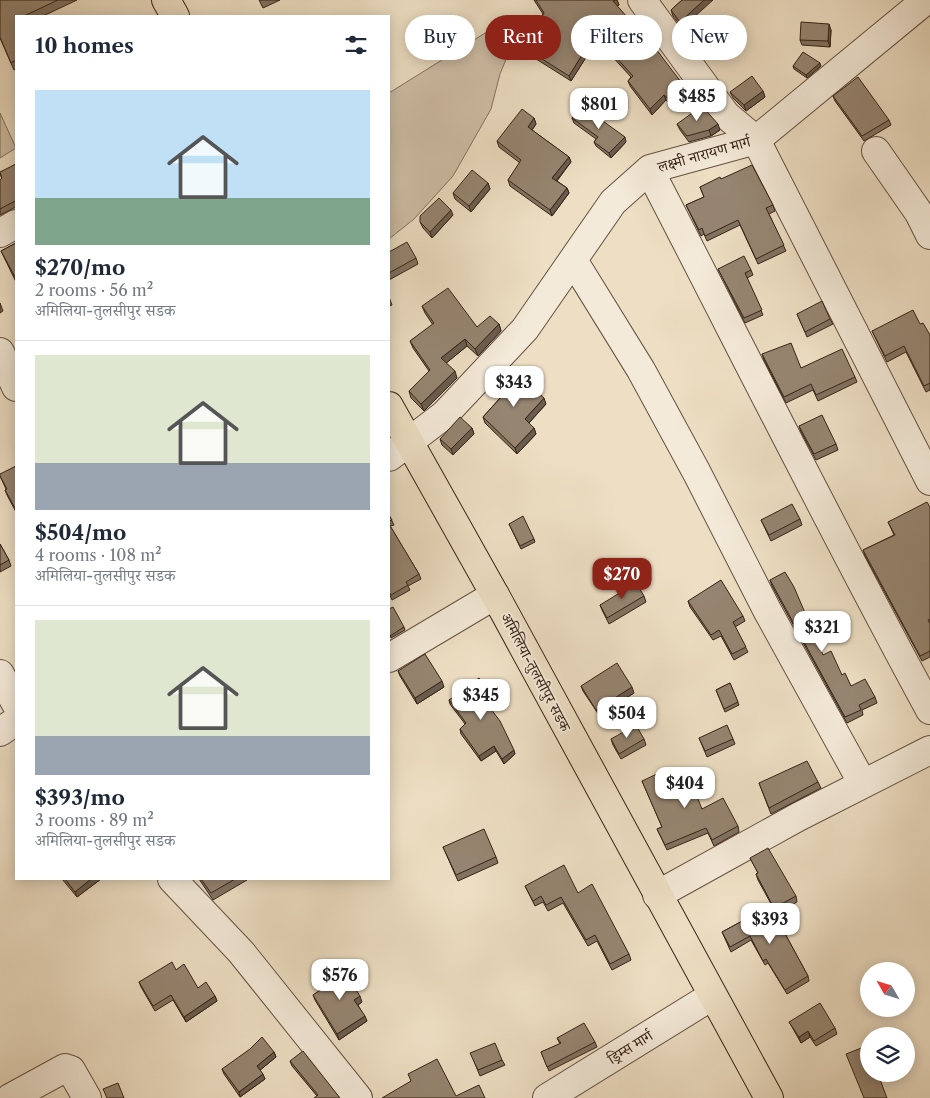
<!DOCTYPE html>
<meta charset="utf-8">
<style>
:root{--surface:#fff;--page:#f2f2f3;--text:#1f2937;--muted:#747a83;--line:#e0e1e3;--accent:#8f2418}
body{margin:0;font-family:"Libre Caslon Text","Noto Serif Devanagari",serif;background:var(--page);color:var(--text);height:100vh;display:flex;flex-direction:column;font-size:19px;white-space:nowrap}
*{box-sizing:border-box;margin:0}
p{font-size:16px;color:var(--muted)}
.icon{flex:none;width:28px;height:28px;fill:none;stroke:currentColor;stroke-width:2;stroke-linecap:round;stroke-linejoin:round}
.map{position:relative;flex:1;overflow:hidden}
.sheet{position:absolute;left:15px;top:15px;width:375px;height:865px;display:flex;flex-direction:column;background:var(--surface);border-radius:0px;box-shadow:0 2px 12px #0003}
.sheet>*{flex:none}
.top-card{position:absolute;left:405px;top:15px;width:450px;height:45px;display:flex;gap:10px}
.needle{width:32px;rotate:309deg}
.buttons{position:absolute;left:860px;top:962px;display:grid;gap:10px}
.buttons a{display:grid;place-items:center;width:55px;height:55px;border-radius:50%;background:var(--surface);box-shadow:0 2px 12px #0003;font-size:25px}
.price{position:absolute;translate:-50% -42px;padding:0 11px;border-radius:10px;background:#fff;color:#222;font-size:16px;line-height:32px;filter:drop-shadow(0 1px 2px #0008)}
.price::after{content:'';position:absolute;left:50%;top:30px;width:15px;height:11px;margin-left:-8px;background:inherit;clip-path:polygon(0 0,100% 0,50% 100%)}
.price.selected{background:var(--accent);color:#fff}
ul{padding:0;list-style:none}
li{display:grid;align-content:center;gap:10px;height:265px;padding:0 20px}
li+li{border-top:1px solid var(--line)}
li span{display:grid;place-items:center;height:155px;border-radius:0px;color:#555}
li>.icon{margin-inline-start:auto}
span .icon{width:90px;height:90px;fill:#fffc;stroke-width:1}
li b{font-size:21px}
h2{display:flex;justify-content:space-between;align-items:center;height:60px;padding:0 20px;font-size:21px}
.tag{padding:0 18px;border-radius:22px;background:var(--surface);box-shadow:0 2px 12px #0003;font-size:18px;line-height:45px}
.tag.selected{background:var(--accent);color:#fff}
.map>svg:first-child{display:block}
</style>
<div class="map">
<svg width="930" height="1098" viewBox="0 0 930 1098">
<rect width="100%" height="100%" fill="#eedfc4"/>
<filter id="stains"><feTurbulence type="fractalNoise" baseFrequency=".004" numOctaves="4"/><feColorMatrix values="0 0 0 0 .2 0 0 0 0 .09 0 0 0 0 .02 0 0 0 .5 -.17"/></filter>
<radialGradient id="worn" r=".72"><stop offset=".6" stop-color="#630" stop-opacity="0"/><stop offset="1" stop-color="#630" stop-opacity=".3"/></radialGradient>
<path fill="#cfbfa7" stroke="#83715f" d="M506,20L515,37L500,74L491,109L453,176L414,219L389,239V93Z
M0,113L16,148L0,158Z"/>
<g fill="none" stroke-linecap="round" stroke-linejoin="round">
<g stroke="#655242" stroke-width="30">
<path id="minor" d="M642,0L726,115L756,140L930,481
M876,151L919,213L930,235
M650,171C743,351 833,532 930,710
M0,233L16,224
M573,260L641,370L697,473L767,610L863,784
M0,352L16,387
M389,457L444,415L525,329L613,202L650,169L756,140L926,0
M389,658L495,595
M0,674L16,704
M0,732L16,721
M172,879L241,952L358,1098
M657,895L798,817L930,750
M10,1098L65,1068L71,1070L87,1098
M547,1098L712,996"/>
</g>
<g stroke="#372317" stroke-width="30">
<path id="major" d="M166,0L175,16
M389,406L495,595L769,1098"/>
</g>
<use href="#minor" stroke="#f4ead9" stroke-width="28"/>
<use href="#major" stroke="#eedfc4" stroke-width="28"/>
</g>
<path fill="#817261" stroke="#372317" d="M0,0H77L43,16H16V69L14,70L0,38Z
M259,0H280L263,8Z
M534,0H617L619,5L617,6L681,82L683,88L670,104L666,100L652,115L630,86L628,81L631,77L597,40L571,81L525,52L523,47L543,14Z
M682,0V28L673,16L671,10Z
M831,30L830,47L802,45L800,40Z
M793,66H821L807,78L794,69Z
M763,91L765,97L746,111L733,98L730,92Z
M833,96L889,120L891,125L864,141L835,101Z
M534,118L536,124L532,130L569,157L571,162L557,181L567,188L569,193L552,216L510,186L508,180L520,163L499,147L497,141Z
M572,118L626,142L611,158L596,146L594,142L596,139L574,123Z
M677,124L720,130L711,136L689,142L680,130Z
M16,164V207L0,215V180L2,179L0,174Z
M721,179L773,205L775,211L769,214L786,251L758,264L740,225L707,241L704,234L701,236L686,205L704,197L700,187Z
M488,183L490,189L471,212L455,199L453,193Z
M453,215L432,238L423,228L420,222Z
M16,243V282L1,251Z
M389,252L416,258L418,264L389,280Z
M718,269L751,270L753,275L747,278L763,315L745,323Z
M389,297L392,305L389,306Z
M0,303L3,311L0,313Z
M422,306L477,327L499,324L501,331L478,356L467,346L446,363L457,378L424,411L411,398L409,391L429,371L413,348L410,341L433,325L425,313Z
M797,314L830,319L833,324L807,337Z
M920,324L930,335V390L926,392L906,352L887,362L872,331Z
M762,354L801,368L855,377L857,382L818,401L813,390L786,403L764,360Z
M495,388L546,404L529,423L534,428L536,434L517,454L485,423L483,417L501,397L497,394Z
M799,426L836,444L838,450L816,460L801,432Z
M472,428L474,434L453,455L442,445L440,439Z
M16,466V512L7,495L5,490L6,489L0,476Z
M930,507V657L922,661L865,556L863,550L894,535L888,522Z
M389,515L394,525L390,526L419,574L421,579L408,586L410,590L392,600L389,593Z
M800,519L802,525L771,541L761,520Z
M509,524L534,539L535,542L521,549Z
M0,544L9,560L11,566L0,572Z
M770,580L823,655L842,675L851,686L875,697L877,703L862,710L863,715L847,723L772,586Z
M644,596L646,602L609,624L602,610L600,605Z
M688,601L743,616L745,621L735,627L748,652L734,660L721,636L713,640L690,607Z
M404,627L405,630L391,638L389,633Z
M398,671L444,687L417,704L400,676Z
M730,683L739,705L725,712L716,690Z
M581,686L634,693L599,715L583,691Z
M491,694L493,699L487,703L515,754L504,764L496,751L481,761L461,734L460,729L465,724L450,704L449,700Z
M699,738L733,739L735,744L707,757Z
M611,739H644L646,745L621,759L613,745Z
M664,780L702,809L738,826L739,832L714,846L708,833L667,850L657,829L662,827L642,781Z
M818,782L821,788L771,814L759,783Z
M443,847L496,857L498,863L458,881Z
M750,858L796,896L797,902L776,913L758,880L756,874L758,873Z
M62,879H101L77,897Z
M199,879H247V880L213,900Z
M525,886L578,893L629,954L631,960L612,970L597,941L588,946L563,903L548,911L543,902L535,906Z
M770,906L808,976L809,981L787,994L768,963L765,965L751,940L731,952L722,932Z
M176,970L198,988L215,996L217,1001L186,1022L173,1000L155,1011L141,987L139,982Z
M327,974L362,1002L358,1005L367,1021L339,1040L315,1000L313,995L331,983Z
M789,1022L835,1028L837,1034L816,1046L810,1037L801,1043L792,1027Z
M557,1038L595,1042L597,1047L549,1071L541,1052L560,1044Z
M906,1038L913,1056L906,1059Z
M274,1052L276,1057L260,1070L265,1079L240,1097L224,1074L222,1069Z
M473,1059L502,1060L505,1065L480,1076Z
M290,1061L340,1098L317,1096L292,1066Z"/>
<path fill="#695d4f" stroke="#372317" d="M615,0H617L619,5L615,7L613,1Z
M704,0H713L682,28L680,22Z
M829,24L831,30L830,47L828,41Z
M595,34L597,40L571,81L569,76Z
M820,63L821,66L807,78L806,75Z
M681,82L683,88L670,104L668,98Z
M763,91L765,97L746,111L744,105Z
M664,95L666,100L652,115L650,109Z
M534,118L536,124L530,133L528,127Z
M718,124L720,130L711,136L709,130Z
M625,137L626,142L611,158L609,153Z
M569,157L571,162L554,183L552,178Z
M488,183L490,189L471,212L469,206Z
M567,188L569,193L552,216L550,210Z
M451,210L453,215L432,238L430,232Z
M499,324L501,331L478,356L475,349Z
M465,339L467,346L444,365L441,358Z
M455,371L457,378L424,411L421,404Z
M544,398L546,404L527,425L525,419Z
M472,428L474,434L453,455L451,449Z
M534,428L536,434L517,454L515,448Z
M442,681L444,687L417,704L415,698Z
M632,687L634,693L599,715L596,710Z
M491,694L493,699L486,704L484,700Z
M494,746L496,751L481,761L479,756Z
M514,750L515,754L504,764L502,759Z
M91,879H101L77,897L75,892Z
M215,996L217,1001L186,1022L184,1017Z
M360,996L362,1002L356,1006L354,1000Z
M365,1016L367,1021L339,1040L337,1034Z
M808,1031L810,1037L801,1043L799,1037Z
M274,1052L276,1057L259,1071L257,1066Z
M263,1074L265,1079L240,1097L239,1092Z"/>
<path fill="#968571" stroke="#372317" d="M0,0H58L24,16H16V60L11,63L0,37Z
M536,0H615L613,1L635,26L637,24L681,82L668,98L664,95L650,109L628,81L633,76L595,34L569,76L523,47L544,13Z
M682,0H704L680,22L671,10Z
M801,22L829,24L828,41L800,40Z
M803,52L820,63L806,75L793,66Z
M752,76L763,91L744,105L730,92Z
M858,77L889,120L862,136L833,96Z
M582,106L625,137L609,153L594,142L598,137L572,118Z
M702,106L718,124L709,130L687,136L677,124Z
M522,109L534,118L528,127L569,157L552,178L567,188L550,210L508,180L521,160L497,141Z
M16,164V202L15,201L0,209V180L2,178L0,172Z
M752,165L773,205L766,208L784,245L756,259L738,220L705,236L702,228L699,230L686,205L704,197L700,187L720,177L721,179Z
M472,170L488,183L469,206L453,193Z
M439,198L451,210L430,232L420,222V216Z
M407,242L416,258L389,273V252Z
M16,243V276L15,277L1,251Z
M744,256L751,270L745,273L762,310L744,318L718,269Z
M448,288L477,327L490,316L499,324L475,349L465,339L441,358L455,371L421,404L409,391L430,370L410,341L434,323L422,306Z
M822,301L830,319L805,332L797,314Z
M913,310L920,324L923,323L930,335V383L924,386L904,346L885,356L872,331Z
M791,343L801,368L842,349L855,377L816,395L811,384L784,397L762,354Z
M513,369L544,398L525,419L534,428L515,448L483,417L503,395L495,388Z
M822,415L836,444L814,454L799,426Z
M460,417L472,428L451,449L440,439Z
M16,466V510L5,490L7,489L0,476V474Z
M927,502L930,507V619L928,620L930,624V651L920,656L863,550L895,535L888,522Z
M792,504L800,519L769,535L761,520Z
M389,515L392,520L389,521Z
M523,516L534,539L520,546L509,524Z
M389,524L419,574L406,582L408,585L391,595L389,592Z
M0,544L9,560L0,565Z
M785,572L794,587L823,655L831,651L842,675L845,673L851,686L865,679L875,697L859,705L861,710L845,717L770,580Z
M721,580L743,616L733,622L746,647L732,654L719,630L711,635L688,601Z
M636,583L644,596L607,618L600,605Z
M393,607L404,627L390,636L389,632V609Z
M425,654L442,681L415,698L398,671Z
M617,663L632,687L596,710L581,686Z
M479,678L491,694L484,700L500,721L514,750L502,759L494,746L479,756L460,729L466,723L449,700Z
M730,683L738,702L724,709L716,690Z
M636,725L644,739L619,754L611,739Z
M727,725L733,739L705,751L699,738Z
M807,761L818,782L769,808L759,783Z
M686,769L702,809L723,798L738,826L712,840L706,828L665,845L657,829L662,827L642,781L661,772L664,780Z
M484,829L496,857L456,875L443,847Z
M768,848L796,896L774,908L756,874L758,873L750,858Z
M564,865L578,893L592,884L629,954L610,964L595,935L586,940L561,897L546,905L541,896L533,901L525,886Z
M65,879H91L75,892Z
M201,879H235L211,893Z
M770,906L808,976L785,990L766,959L763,961L750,936L730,947L722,932Z
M172,962L176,970L184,964L198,988L206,982L215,996L184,1017L171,995L153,1006L139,982Z
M340,965L360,996L354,1000L365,1016L337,1034L313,995L332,982L327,974Z
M820,1003L835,1028L814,1041L808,1031L799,1037L789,1022Z
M584,1023L595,1042L547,1067L541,1052L561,1043L557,1038Z
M262,1037L274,1052L257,1066L263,1074L239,1092L222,1069L250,1049Z
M906,1038L911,1051L906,1053Z
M495,1043L502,1060L478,1070L470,1053Z
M869,1045V1074H878L887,1098H864L846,1054Z
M303,1051L340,1098H314L318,1095L290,1061Z
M437,1059L456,1096L479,1085L485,1098H382L411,1081L408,1074Z
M118,1083L124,1098H107L103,1089Z"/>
<g text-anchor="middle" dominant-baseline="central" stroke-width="4" stroke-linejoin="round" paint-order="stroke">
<g font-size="15" fill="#372317" stroke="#f4ead9">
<text transform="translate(704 154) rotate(-16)">लक्ष्मी नारायण मार्ग</text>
<text transform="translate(536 672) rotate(62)">अमिलिया-तुलसीपुर सडक</text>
<text transform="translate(630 1047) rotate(-32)">ड्रिम्स मार्ग</text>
</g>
</g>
<rect width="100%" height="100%" filter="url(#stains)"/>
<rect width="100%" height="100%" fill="url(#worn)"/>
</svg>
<div class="buttons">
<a><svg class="needle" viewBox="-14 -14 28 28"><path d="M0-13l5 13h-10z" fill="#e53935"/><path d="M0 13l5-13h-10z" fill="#747a83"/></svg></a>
<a><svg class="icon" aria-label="layers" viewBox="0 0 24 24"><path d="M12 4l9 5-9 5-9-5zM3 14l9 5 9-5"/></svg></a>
</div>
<b class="price" style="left:697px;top:122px">$485</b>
<b class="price" style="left:599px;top:130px">$801</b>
<b class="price" style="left:514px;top:408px">$343</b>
<b class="price selected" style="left:622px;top:600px">$270</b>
<b class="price" style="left:822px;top:653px">$321</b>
<b class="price" style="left:481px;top:721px">$345</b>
<b class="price" style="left:627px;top:739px">$504</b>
<b class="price" style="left:685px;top:809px">$404</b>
<b class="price" style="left:770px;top:945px">$393</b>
<b class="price" style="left:340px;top:1001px">$576</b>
<div class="top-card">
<a class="tag">Buy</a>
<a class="tag selected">Rent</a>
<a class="tag">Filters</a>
<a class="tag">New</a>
</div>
<section class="sheet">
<h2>10 homes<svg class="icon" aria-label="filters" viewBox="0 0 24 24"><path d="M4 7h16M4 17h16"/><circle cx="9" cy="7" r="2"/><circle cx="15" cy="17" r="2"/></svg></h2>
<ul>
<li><span style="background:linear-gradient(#bfe0f5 70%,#7fa58c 0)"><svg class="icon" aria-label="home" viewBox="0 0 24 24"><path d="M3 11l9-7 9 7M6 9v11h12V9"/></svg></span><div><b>$270/mo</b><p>2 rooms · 56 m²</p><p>अमिलिया-तुलसीपुर सडक</p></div></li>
<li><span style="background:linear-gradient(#dfe7d0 70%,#9aa5b1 0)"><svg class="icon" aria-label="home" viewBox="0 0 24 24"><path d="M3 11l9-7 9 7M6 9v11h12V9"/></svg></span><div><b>$504/mo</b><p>4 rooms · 108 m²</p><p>अमिलिया-तुलसीपुर सडक</p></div></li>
<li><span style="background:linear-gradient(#dfe7d0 75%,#9aa5b1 0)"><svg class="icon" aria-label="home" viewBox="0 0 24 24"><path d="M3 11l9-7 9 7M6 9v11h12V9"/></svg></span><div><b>$393/mo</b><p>3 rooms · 89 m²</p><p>अमिलिया-तुलसीपुर सडक</p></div></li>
</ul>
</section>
</div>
